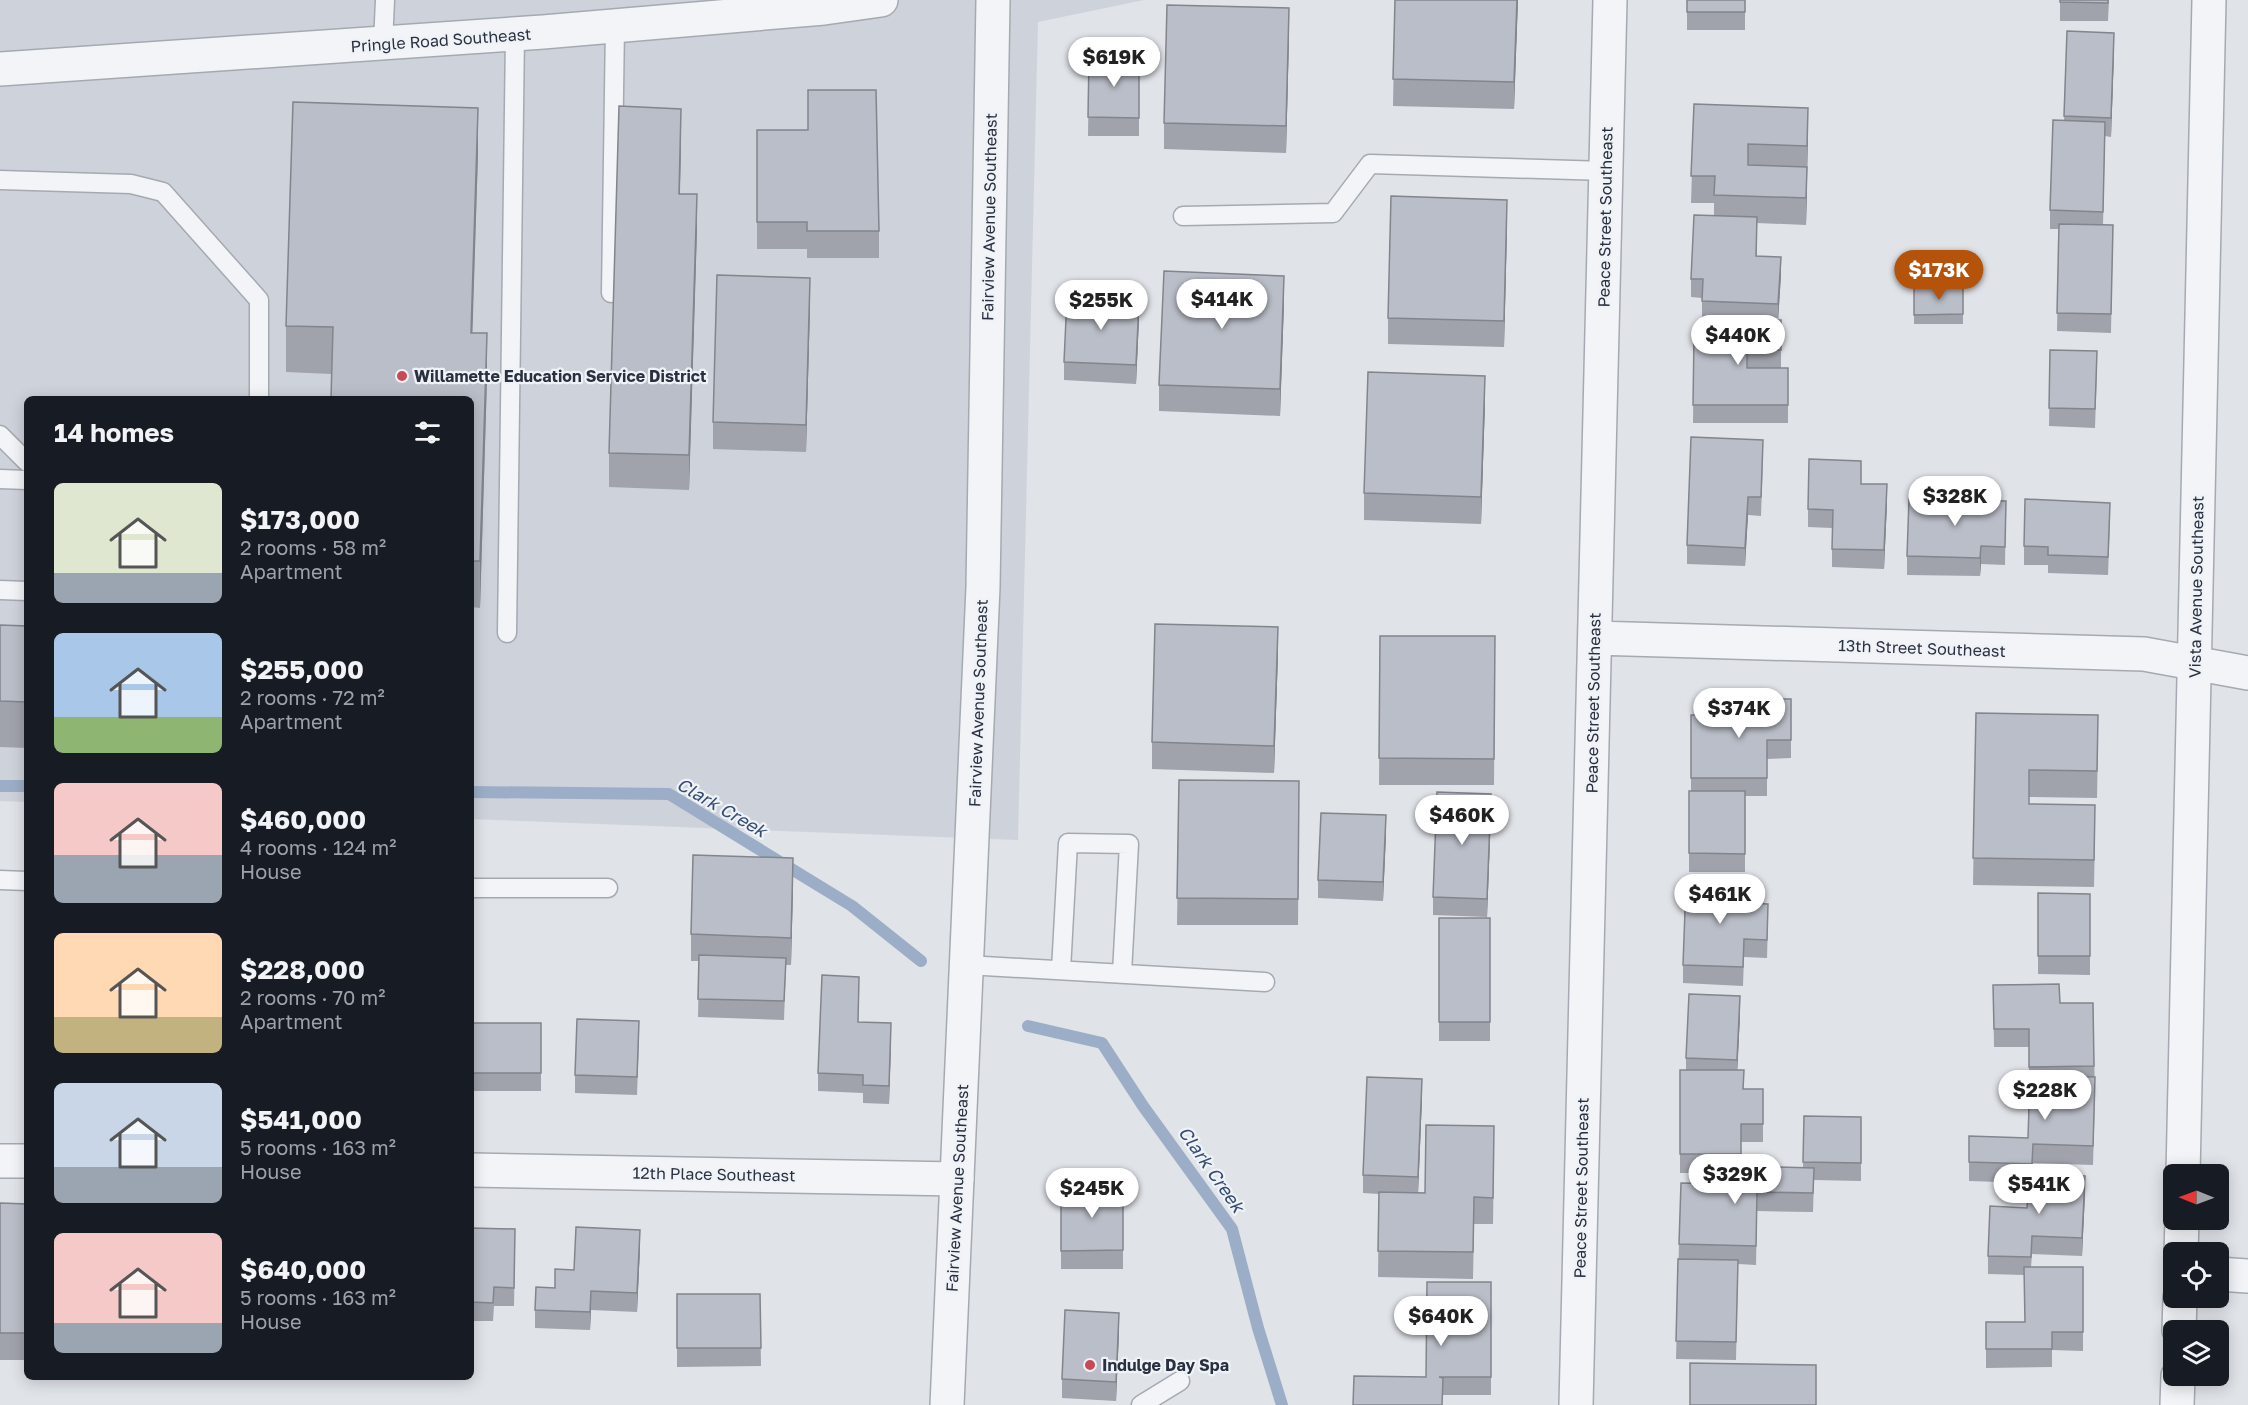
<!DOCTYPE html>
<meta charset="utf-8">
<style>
:root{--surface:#171b24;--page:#242831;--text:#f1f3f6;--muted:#9ea1a6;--accent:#b45309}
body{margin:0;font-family:"Golos Text",sans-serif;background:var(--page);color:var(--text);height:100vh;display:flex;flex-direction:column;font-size:22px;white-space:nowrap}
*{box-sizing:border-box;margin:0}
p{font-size:20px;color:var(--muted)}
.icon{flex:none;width:33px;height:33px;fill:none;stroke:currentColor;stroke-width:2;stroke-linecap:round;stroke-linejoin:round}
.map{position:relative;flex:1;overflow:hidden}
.sheet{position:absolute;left:24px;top:396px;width:450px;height:984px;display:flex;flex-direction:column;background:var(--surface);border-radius:9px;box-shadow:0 3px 15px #0003}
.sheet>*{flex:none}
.needle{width:39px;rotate:271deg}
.controls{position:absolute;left:2163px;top:1164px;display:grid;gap:12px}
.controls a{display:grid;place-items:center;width:66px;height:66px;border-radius:9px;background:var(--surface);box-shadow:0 3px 15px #0003;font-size:30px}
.price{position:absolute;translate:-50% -51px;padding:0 14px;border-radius:21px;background:#fff;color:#222;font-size:20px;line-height:39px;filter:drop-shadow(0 2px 3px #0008)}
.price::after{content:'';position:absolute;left:50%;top:36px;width:18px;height:14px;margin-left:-9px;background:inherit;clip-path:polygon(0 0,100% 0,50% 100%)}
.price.on{background:var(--accent);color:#fff}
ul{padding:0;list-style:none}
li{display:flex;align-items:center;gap:18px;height:150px;padding:0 30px}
li span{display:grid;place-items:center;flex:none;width:168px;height:120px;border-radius:9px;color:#555}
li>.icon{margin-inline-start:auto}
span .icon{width:72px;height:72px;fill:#fffc;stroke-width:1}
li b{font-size:26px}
h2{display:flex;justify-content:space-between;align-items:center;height:72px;padding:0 30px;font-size:26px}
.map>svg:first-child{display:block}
</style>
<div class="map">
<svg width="2248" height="1405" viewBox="0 0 2248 1405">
<rect width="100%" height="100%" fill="#e0e3e8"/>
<path fill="#ced2da" d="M0,0H1144L1038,22L1018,840L471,819V399H27V802L0,801Z"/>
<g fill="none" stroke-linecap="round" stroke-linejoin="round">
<path stroke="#9caec7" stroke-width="12" d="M0,786H27
M471,792L669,794L852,906L921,961
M1028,1026L1102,1043L1143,1106L1232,1229L1258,1328L1282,1405"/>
<g stroke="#a5aab2" stroke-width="21">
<path id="service" d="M383,44L385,0
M0,180L131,184L163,192L259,300V399
M1183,216L1333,213L1370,164L1606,171
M611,293L615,25
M0,435L27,462
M0,479L27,480
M0,590L27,591
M507,633L515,34
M0,880L27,881
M471,888H608
M967,965L1265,982
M1061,970L1068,843L1129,844L1122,973
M1141,1405L1180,1381"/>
</g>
<g stroke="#a5aab2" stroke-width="36">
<path id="minor" d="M1595,638L2144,654L2248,673
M0,1161H27
M471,1170L957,1179
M2218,1274L2248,1276
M1576,1405L1610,0"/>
</g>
<g stroke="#a5aab2" stroke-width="36">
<path id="tertiary" d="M0,69L543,32L824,8L881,0
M2183,1174L2209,0
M2181,1252L2182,1220
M2179,1330L2180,1298
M947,1405L983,587L993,0
M2177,1405L2178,1376"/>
</g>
<use href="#service" stroke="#f2f4f7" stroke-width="18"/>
<use href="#minor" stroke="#f2f4f7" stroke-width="33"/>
<use href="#tertiary" stroke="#f2f4f7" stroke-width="33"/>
</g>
<path fill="#a0a3ac" d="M1395,0H1518L1514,109L1393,106Z
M1687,0H1745V30H1687Z
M2060,0H2109L2108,21H2060Z
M2067,31L2114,51L2111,137L2105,136L2103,225H2113L2111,333L2057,331L2059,229H2050V210L2064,121Z
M1289,35L1286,153L1164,149V123Z
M1089,57L1139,58V136H1088Z
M1694,104L1808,135L1806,225L1757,223V256L1781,275L1778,320H1781V368H1788V423H1693L1694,337H1713L1714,320H1702V298L1691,297V279L1714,216V203H1691Z
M757,130L879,231V258H807V249H757Z
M681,143L680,194L697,229L689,490L609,487V453Z
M478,154L472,333L487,379L480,608L471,607V399L332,374L286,372V326Z
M1507,226L1504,347L1388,344V318Z
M1963,287V324H1914V288Z
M1284,303L1280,416L1159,411V385Z
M810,305L806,452L713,449V422Z
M1139,319L1136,384L1064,380V362Z
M2050,350L2097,369L2095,428L2049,426Z
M1485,403L1481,524L1364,520V493Z
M1763,458L1761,516L1748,515L1745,566L1687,564V545Z
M1861,484L1887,503L1884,569L1832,567V528L1808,527V509Z
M2006,501L2005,565L1981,564L1980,576L1907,575V556Z
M2110,521L2108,575L2048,573V565H2024V546Z
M0,625L27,626V748L0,747Z
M1380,636H1495L1494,785H1379Z
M1278,654L1274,773L1152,769V742Z
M1791,699V758L1767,759V796H1745V872H1689V791H1691V715H1740Z
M1976,713L2098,742L2097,798L2029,797V804L2095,832L2094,887L1973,885Z
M1179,780L1299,781L1298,925H1177Z
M1491,812L1487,917L1433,915V897Z
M1386,834L1383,901L1318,898V880Z
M793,885L791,965H786L784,1020L698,1017L699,961H691V934Z
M2038,893L2090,894V975L2038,974Z
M1439,918H1490V1041H1439Z
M1768,922L1767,958L1744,957L1743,986L1683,983V965Z
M1993,985L2060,1003H2093L2095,1096L2093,1165L2033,1163L2032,1173L2085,1194L2082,1256L2032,1254L2031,1267H2083V1351L2052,1350V1367L1986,1368V1322H2025L2024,1275L1988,1274V1256L2027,1208L2028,1183L1969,1181V1136L2028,1138L2029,1085V1047H1994Z
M859,995L858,1022L891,1041L889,1104L863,1103V1093L818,1091V1073Z
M1740,1015L1737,1070L1744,1089H1763V1142H1741V1173H1680V1070H1686V1058Z
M471,1023H541V1091H471Z
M639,1040L637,1095L575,1093V1075Z
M1422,1098L1418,1192L1425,1193L1494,1153L1493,1224H1474L1473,1279L1378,1277L1379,1194L1363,1193V1175Z
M1804,1116L1861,1117V1181L1814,1180L1813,1212L1757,1211L1756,1265L1738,1264L1736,1360L1676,1359L1679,1244L1742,1184L1803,1168Z
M1061,1188H1123V1269H1061Z
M0,1203L27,1204L25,1360H0Z
M471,1228L515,1247L514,1306H494L493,1321H471Z
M640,1248L637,1312L591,1310L590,1330L535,1328V1310L555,1288L574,1270Z
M1491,1282V1395H1443L1426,1377Z
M677,1294H760L761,1366L677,1367Z
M1119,1332L1116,1401L1062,1398V1379Z"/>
<path fill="#82858c" d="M1517,0H1518L1514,109V82Z
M1289,8V35L1286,153V126Z
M2114,33V51L2111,137V118Z
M478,108V154L471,379V333Z
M1808,108V135L1807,173V146Z
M681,109V143L679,228V194Z
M1807,167V194L1806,225V198Z
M697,194V229L689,490V455Z
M1507,200V226L1504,347V321Z
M1781,257V275L1778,322V304Z
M1284,276V303L1280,416V389Z
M810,278V305L806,452V425Z
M1139,301V319L1136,384V365Z
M487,333V379L480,608V561Z
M1485,376V403L1481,524V497Z
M1887,484V503L1884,569V550Z
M1748,497V515L1745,566V548Z
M1981,546V564L1980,576V558Z
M1278,627V654L1274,773V746Z
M1491,794V812L1487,917V899Z
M1386,815V834L1383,901V882Z
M793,858V885L791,965V938Z
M1740,996V1015L1737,1078V1060Z
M891,1023V1041L889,1104V1086Z
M1422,1079V1098L1418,1195V1177Z
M2085,1176V1194L2082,1256V1238Z
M640,1230V1248L637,1312V1293Z
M27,1249V1276L25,1360V1333Z
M591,1291V1310L590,1330V1312Z
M1119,1313V1332L1116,1401V1382Z"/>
<path fill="#babec8" stroke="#82858c" stroke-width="1.5" d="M1395,0H1517L1514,82L1393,79Z
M1687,0H1745V12H1687Z
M2060,0H2108V3L2060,2Z
M1167,5L1289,8L1286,126L1164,123Z
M2067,31L2114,33L2111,118L2064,116Z
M1089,57L1139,58V118L1088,117Z
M808,90H876L879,231H807V222H757V130H808Z
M293,102L478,108L471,333H487L480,561H471V399H331L333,327L286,326Z
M1694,104L1808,108L1807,146L1748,144V165L1807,167L1806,198L1714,195L1715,176H1691Z
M619,106L681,109L679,194H697L689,455L609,453Z
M2053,120L2105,122L2103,212L2050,210Z
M1391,196L1507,200L1504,321L1388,318Z
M1694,215L1757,217L1756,256L1781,257L1778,304L1702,301L1703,279H1691Z
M2059,224L2113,225L2111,314L2057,313Z
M1164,271L1284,276L1280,389L1159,385Z
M717,275L810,278L806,425L713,422Z
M1963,287V314L1914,315V288Z
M1067,297L1139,301L1136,365L1064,362Z
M1714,320H1781V350H1747V368H1788V405H1693L1694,337H1713Z
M2050,350L2097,351L2095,409L2049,408Z
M1368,372L1485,376L1481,497L1364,493Z
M1691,437L1763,440L1761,497H1748L1745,548L1687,545Z
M1809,459L1861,461V484H1887L1884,550L1832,549L1833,510L1808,509Z
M1909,499L2006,501L2005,547L1981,546L1980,558L1907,556Z
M2025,499L2110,503L2108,557L2048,555V547L2024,546Z
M1155,624L1278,627L1274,746L1152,742Z
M0,625L27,626V702L0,701Z
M1380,636H1495L1494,759L1379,758Z
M1740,699H1791V740H1767V778H1691V715H1740Z
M1976,713L2098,715L2097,771L2029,770V804L2095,805L2094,860L1973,858Z
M1179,780L1299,781L1298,899L1177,898Z
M1689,791H1745V854L1689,853Z
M1437,792L1491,794L1487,899L1433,897Z
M1321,813L1386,815L1383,882L1318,880Z
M693,855L793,858L791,938L691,934Z
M1686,883L1746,885L1745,903L1768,904L1767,940L1744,939L1743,967L1683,965Z
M2038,893L2090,894V956H2038Z
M1439,918H1490V1022H1439Z
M699,955L786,958L784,1001L698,999Z
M822,975L859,977L858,1022L891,1023L889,1086L863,1085V1075L818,1073Z
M2059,984L2060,1003H2093L2094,1066L2029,1067V1029H1994L1993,985Z
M1689,994L1740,996L1737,1060L1686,1058Z
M577,1019L639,1021L637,1077L575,1075Z
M471,1023H541V1073H471Z
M1680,1070H1744L1743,1089H1763V1124H1741V1154H1680Z
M2030,1075L2095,1077L2093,1146L2033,1144L2032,1164L1969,1162V1136L2028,1138Z
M1367,1077L1422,1079L1418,1177L1363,1175Z
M1804,1116L1861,1117V1163L1803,1162Z
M1426,1125L1494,1126L1493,1198L1474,1197L1473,1252L1378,1251L1379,1192L1425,1193Z
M1742,1166L1814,1168L1813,1193L1757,1192L1756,1246L1679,1244L1681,1183L1742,1184Z
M2029,1173L2085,1176L2082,1238L2032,1236L2031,1257L1988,1256L1990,1206L2027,1208Z
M1061,1188H1123V1250L1061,1251Z
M0,1203L27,1204V1249L25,1333H0Z
M576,1227L640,1230L637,1293L591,1291L590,1312L535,1310L536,1287L555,1288V1269L574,1270Z
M471,1228L515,1229L514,1288L494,1287L493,1303L471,1302Z
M1678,1259L1738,1260L1736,1342L1676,1341Z
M2024,1267H2083V1332H2052V1349H1986V1322H2025Z
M1427,1282H1491V1377H1439L1443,1378L1442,1405H1353L1354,1376L1426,1377Z
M677,1294H760L761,1348H677Z
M1065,1310L1119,1313L1116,1382L1062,1379Z
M1690,1363L1816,1365V1405H1690Z"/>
<g fill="#c74b56" stroke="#eff2f6" stroke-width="2">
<circle cx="402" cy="376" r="6"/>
<circle cx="1090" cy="1365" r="6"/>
</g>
<g text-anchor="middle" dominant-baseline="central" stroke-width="4.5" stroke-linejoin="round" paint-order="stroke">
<g font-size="16" fill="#29303f" stroke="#eff2f6">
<text transform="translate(441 40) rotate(-4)">Pringle Road Southeast</text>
<text transform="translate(989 217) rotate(-89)">Fairview Avenue Southeast</text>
<text transform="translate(1605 217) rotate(-89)">Peace Street Southeast</text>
<text transform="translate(2196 587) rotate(-89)">Vista Avenue Southeast</text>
<text transform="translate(1922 648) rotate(2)">13th Street Southeast</text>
<text transform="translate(978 703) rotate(-88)">Fairview Avenue Southeast</text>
<text transform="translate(1593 703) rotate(-89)">Peace Street Southeast</text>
<text transform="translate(714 1174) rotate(1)">12th Place Southeast</text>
<text transform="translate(957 1188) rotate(-87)">Fairview Avenue Southeast</text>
<text transform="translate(1581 1188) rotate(-89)">Peace Street Southeast</text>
</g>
<g font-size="16" font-weight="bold" fill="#29303f" stroke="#eff2f6" text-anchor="start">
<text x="414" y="376">Willamette Education Service District</text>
<text x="1102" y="1365">Indulge Day Spa</text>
</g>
<g font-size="18" font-style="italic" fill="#354c71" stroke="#eff2f6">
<text transform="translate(722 807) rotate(30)">Clark Creek</text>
<text transform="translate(1212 1169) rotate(55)">Clark Creek</text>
</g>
</g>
</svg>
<div class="controls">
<a><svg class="needle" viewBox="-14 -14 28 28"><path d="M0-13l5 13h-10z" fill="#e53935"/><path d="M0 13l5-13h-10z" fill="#9ea1a6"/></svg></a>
<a><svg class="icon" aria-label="locate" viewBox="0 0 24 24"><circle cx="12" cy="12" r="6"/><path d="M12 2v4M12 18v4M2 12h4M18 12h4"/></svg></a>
<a><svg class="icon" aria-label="layers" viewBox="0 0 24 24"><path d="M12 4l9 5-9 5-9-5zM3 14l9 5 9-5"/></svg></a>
</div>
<b class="price" style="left:1114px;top:88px">$619K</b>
<b class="price on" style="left:1939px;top:301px">$173K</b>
<b class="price" style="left:1222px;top:330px">$414K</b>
<b class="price" style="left:1101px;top:331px">$255K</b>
<b class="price" style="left:1738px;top:366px">$440K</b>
<b class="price" style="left:1955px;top:527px">$328K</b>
<b class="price" style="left:1739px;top:739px">$374K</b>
<b class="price" style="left:1462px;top:846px">$460K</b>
<b class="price" style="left:1720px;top:925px">$461K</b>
<b class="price" style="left:2045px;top:1121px">$228K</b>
<b class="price" style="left:1735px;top:1205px">$329K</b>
<b class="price" style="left:2039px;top:1215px">$541K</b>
<b class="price" style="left:1092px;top:1219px">$245K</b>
<b class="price" style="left:1441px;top:1347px">$640K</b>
<section class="sheet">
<h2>14 homes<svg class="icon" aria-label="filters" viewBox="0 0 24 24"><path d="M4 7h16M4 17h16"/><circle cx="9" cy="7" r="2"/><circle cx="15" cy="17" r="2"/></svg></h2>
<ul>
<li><span style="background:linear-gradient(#dfe7d0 75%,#9aa5b1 0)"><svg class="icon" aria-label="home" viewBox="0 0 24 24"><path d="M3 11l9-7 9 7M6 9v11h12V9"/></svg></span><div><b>$173,000</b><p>2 rooms · 58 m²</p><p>Apartment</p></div></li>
<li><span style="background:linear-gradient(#a9c7e8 70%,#8fb573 0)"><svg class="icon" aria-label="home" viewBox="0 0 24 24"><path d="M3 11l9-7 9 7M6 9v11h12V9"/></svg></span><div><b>$255,000</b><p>2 rooms · 72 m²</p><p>Apartment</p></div></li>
<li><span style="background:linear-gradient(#f6c9c9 60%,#9aa5b1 0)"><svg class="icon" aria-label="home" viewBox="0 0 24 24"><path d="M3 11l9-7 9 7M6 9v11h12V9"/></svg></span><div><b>$460,000</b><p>4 rooms · 124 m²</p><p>House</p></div></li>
<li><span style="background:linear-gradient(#ffd9b3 70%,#c2b280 0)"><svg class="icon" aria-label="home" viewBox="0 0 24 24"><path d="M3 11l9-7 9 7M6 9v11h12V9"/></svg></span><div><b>$228,000</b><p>2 rooms · 70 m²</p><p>Apartment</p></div></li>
<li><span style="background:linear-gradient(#c9d6e8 70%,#9aa5b1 0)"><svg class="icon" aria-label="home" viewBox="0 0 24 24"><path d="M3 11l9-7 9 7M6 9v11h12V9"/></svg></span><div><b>$541,000</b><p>5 rooms · 163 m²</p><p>House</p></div></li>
<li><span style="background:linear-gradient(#f6c9c9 75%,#9aa5b1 0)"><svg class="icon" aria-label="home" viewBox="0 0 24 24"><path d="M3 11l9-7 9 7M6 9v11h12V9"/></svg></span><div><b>$640,000</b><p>5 rooms · 163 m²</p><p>House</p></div></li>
</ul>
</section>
</div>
